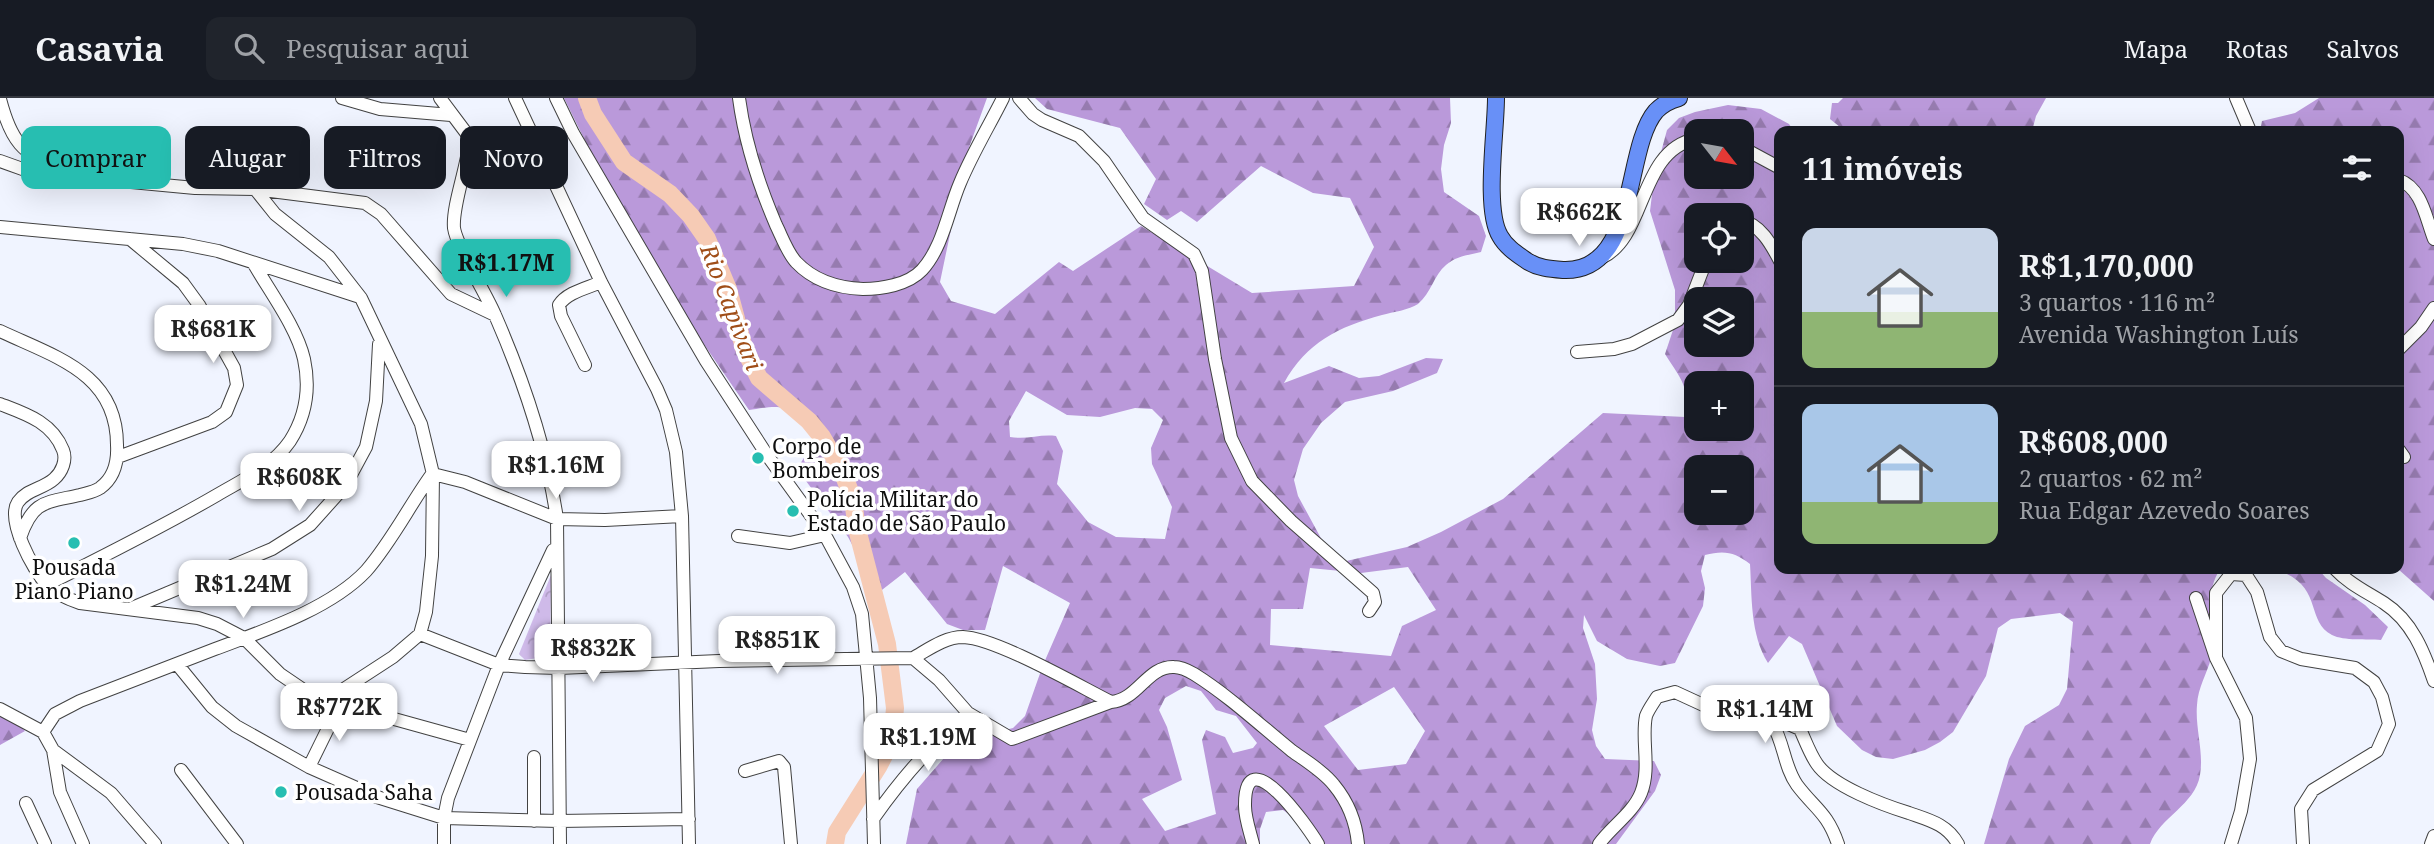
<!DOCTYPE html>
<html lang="pt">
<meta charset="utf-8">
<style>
:root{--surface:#171b24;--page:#20242c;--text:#f1f3f6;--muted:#9ea1a6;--line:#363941;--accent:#27beb1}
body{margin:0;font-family:"Noto Serif",serif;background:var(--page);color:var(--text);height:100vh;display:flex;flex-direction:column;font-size:26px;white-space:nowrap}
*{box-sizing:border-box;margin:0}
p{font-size:23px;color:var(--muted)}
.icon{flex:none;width:38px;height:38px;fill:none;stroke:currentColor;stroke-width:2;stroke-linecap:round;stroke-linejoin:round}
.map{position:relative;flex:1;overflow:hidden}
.sheet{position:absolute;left:1774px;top:28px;width:630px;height:448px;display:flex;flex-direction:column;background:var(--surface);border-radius:14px;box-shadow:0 7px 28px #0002}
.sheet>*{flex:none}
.hud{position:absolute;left:21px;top:28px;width:665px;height:63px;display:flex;gap:14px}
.needle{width:46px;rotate:121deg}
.buttons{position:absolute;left:1684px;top:21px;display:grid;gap:14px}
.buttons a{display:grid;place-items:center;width:70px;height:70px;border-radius:14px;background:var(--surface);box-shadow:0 7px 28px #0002;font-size:35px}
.price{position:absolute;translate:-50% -60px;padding:0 16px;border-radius:14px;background:#fff;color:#222;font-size:23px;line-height:46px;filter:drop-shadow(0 2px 4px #0008)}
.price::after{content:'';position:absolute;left:50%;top:42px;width:21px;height:16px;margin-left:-10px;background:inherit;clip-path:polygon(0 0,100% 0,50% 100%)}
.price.on{background:var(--accent);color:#111}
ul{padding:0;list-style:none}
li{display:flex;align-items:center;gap:21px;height:175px;padding:0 28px}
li+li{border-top:2px solid var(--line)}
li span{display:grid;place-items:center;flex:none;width:196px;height:140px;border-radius:14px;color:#555}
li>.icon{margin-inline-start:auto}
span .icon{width:84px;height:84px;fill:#fffc;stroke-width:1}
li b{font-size:30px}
h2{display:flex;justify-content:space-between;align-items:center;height:84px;padding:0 28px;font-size:30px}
.chip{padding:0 24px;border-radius:14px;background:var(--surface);box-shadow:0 7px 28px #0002;font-size:24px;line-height:63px}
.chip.on{background:var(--accent);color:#111}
header{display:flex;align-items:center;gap:42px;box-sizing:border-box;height:98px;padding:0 35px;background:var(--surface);border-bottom:2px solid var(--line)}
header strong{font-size:33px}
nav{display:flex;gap:38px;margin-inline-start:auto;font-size:24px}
.search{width:490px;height:63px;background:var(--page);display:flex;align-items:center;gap:18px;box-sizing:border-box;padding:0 24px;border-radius:14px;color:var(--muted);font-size:26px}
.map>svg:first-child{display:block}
</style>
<header>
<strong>Casavia</strong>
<div class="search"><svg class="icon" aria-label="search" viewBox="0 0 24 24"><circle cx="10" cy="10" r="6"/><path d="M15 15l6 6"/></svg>Pesquisar aqui</div>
<nav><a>Mapa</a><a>Rotas</a><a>Salvos</a></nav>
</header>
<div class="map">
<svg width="2434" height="746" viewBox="0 0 2434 746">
<defs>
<pattern id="forest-firs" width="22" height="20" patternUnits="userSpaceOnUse" patternTransform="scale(1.75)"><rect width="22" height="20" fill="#ba99da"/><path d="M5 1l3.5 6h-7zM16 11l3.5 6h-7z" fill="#967baf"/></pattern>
<pattern id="park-crowns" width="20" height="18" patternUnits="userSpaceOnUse" patternTransform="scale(1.75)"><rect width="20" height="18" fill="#cfbae9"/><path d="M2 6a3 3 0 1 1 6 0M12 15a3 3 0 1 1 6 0" fill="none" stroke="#b19fc7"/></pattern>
</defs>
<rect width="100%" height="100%" fill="#f0f4ff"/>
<path fill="url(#forest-firs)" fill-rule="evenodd" d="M564,0H987L967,55L940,184L951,203L995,216L1059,164L1073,173L1141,128L1252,195L1354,188L1374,149L1350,100L1313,95L1261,68L1197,124L1181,113L1167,122L1144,106L1156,81L1120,30L1047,11L1035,0H1450L1451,25L1444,47L1441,71L1444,94L1479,118L1486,138L1481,154C1469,157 1456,158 1446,167C1434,177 1431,195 1418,206C1409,212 1393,214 1382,217C1338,229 1307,244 1284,285L1329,268L1359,280L1379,278L1426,260L1443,261L1437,275L1393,293L1345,304L1321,325L1303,351L1294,382L1298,398L1329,455L1342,464L1407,449L1441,434L1503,401L1603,315L1685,319C1690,289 1681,281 1665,256L1675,226V192L1650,113L1654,80L1667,32L1679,20L1695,14L1728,7L1761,11L1789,26L1794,33H1780V471H2220C2200,504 2220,526 2211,560C2207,576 2198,589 2197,607C2195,630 2204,654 2200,677C2195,707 2160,719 2150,746H1984L2009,661L2025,628L2059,607L2067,591L2073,524L2060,515L2011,521L1998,530L1986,578L1953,634L1940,644L1925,652L1893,661L1876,659L1862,652L1837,628L1802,546L1789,538L1768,565C1750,536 1752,499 1750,466C1735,454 1724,452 1705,457L1701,473L1705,490L1703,508L1675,565L1660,568L1627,561L1597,543L1584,517L1583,530L1595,566L1597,601L1592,632L1596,648L1605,661L1654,663L1661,677L1655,693L1616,746H1314L1297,722L1283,712L1266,714L1260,731V746H906L917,691L958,644L1013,630L1025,618L1043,567L1070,505L1003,468L985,532H963L947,526L905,474L878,495L848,439L797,371L815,342C808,330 798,313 783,310C774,307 759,311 749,312L638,150ZM1696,33H1741V79H1696ZM1696,117H1741V163H1696ZM1696,201H1741V247H1696ZM1696,285H1741V331H1696ZM1026,293L1067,317L1100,319L1135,310L1152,311L1163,322L1151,350L1152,366L1172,409L1165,441L1116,439L1088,424L1057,386L1063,353L1056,338C1039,336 1027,342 1010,339L1009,323ZM1696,369H1741V415H1696ZM1408,469L1436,512L1402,528L1391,558L1270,547L1271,511H1303L1310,470L1361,475ZM1186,588L1201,593L1216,612L1236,618L1257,645L1253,650L1233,655L1225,639L1206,632L1202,642L1216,716L1165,733L1142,701L1182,682L1167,629L1159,612L1165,600ZM1394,589L1425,633L1406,666L1358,672L1324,628Z
M1843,0H2046L2036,18L2032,33H1845L1830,21L1832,5H1838Z
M2319,0H2434V503L2398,471L2399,33H2260L2262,23L2295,15Z
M2274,471H2318L2326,480L2365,507L2388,529L2381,542C2367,541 2344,543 2332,537C2304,522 2325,486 2274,471Z
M0,615L13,621L25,633L0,647Z"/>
<path fill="url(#park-crowns)" d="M551,477L550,558L525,562L519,556Z"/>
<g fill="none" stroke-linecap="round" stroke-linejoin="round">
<path stroke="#f6cbb5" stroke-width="18" d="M587,0L593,16L624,64L670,96L691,118L707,141L728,191L744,250L759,280L809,323L822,339L843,375L853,402L857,431L887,546L895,610L892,642L878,669L837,734L835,746"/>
<g stroke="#424242" stroke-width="14">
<path id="minor" d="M342,0L380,11L451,17
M440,0L467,36L469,46C467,70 452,108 454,130C457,150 486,195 495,217C523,281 547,352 557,421L560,746
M515,0L601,184L657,291L666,312L676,354L682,418L689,746
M556,0L573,35L706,263L767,357L825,437L853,489L862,516L870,600L874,746
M739,0C745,45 758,85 776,127C782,139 787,154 796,164C814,183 837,190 863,191C881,191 908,187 922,172C943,149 948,113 960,85C972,56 989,28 1003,0
M1019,0L1033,16L1042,22L1079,38L1104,63L1143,120L1194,156L1202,173L1215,261L1231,340L1252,383L1291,423L1373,495L1375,504L1369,513
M2236,0L2250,33
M0,1C12,47 22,52 61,75
M1741,49L1780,70
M0,63L28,73L67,78L195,90L255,91L365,105L381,116L451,196L495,217
M2399,82C2422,90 2426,121 2434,141
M255,91L275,116L329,159L361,200L421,326L433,376L432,458L426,514L420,536L393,559L327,602
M1741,123C1760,125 1772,148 1780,163
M0,129L183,146L218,153L360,199
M1601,160C1647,140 1638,52 1696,41
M0,233C55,259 117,275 117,347C118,364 114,380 100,390C94,394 87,395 80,397C45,405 33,402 20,440
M2399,251L2421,229L2434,210
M1577,254L1614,251L1632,246L1678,222L1689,207L1706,163
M585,267L561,218L559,207C567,194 588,190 601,184
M0,306C26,316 52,324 63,352C67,362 62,374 54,381C43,391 27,391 18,404C6,422 33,472 47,487C56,496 68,501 80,505L198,520L217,526L244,540L280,576L305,593L340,606L470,642
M2399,352L2404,359
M118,359L212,324L226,314L237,287L234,270L199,207L183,185L130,141
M433,376L465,384L557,421L605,422L682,418
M738,438L790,445L825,437
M2335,471C2349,486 2367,494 2384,505C2412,523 2424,554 2434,583
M46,487C104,458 162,429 217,397C244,381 272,369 290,343C306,318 310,289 304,261C297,230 270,194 254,166
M2196,500L2216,560L2246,620L2250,661L2241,713L2231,746
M132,510L272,451L310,427L345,388L366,349L376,303L379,246
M420,536L499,567L525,569L559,570L719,563L913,560L939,582L968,615L1012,641L1111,604
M913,560C929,551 945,539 963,539C996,540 1079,588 1111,604C1138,602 1147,568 1174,569C1181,569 1189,573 1194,576C1229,598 1260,627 1292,653C1306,663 1324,674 1334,687C1348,704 1356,724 1358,746
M2216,560V495L2231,476L2246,477L2257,494L2270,539L2281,553L2301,561L2355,570L2374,584L2382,599L2389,626L2377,653L2313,692L2301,711L2303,746
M177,566L212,609L236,628L309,669L377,699L444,720L559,723L689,721
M0,611L43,634L53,652L111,695L155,746
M1772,625H1786L1800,631C1805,642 1810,656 1817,666C1832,688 1883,707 1909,715C1929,722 1947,726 1958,746
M43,634L55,616L80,603C125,586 170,568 215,551C263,533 330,511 366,473C392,443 409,408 432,376
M53,652L60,694L83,746
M534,659V723
M309,669L340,606
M181,672L237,746
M745,673L779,663L784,669L791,746
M26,705L45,746
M873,721C901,681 930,647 968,615
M444,746V720L448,700L499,567L553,452
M1253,746C1250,734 1245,720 1245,708C1244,637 1308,729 1318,746
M1599,746C1611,729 1633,715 1641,695C1651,670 1641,641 1646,618C1648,612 1654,604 1657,599L1675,594L1725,617L1772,625C1784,644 1784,669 1797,687C1815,711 1827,714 1838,746
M2431,746L2434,738"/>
</g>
<g stroke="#202020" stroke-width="18">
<path id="major" d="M1496,0C1496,34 1484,111 1500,138C1506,149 1517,156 1527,163C1538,170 1550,171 1563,172C1639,175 1623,51 1656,13C1662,7 1671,2 1679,0"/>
</g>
<use href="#minor" stroke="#fff" stroke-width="12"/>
<use href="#major" stroke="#6890f7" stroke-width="16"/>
</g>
<g fill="#27beb1" stroke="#fff" stroke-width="2.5">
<circle cx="758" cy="360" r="7"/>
<circle cx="793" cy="413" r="7"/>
<circle cx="74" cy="445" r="7"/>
<circle cx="281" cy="694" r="7"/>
</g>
<g text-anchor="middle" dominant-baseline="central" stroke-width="7" stroke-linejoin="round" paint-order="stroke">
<g font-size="21" fill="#0f0f0f" stroke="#fff" text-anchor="start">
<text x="772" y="348">Corpo de<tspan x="772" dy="24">Bombeiros</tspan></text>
<text x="807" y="401">Polícia Militar do<tspan x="807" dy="24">Estado de São Paulo</tspan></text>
<text x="74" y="469" text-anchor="middle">Pousada<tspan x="74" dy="24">Piano Piano</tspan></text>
<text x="295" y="694">Pousada Saha</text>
</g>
<g font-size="23" font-style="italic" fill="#a04e18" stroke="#fff">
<text transform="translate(732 209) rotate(69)">Rio Capivari</text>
</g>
</g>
</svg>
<div class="buttons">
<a><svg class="needle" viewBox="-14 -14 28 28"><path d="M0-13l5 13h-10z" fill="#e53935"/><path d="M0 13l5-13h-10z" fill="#9ea1a6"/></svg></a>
<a><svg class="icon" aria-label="locate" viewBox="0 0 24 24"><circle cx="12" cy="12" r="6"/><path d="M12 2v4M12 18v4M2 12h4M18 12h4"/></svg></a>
<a><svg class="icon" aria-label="layers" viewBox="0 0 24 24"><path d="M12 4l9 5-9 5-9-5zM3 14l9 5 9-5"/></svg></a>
<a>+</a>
<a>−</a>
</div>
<b class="price" style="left:1579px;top:150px">R$662K</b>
<b class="price on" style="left:506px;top:201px">R$1.17M</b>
<b class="price" style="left:213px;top:267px">R$681K</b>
<b class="price" style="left:556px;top:403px">R$1.16M</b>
<b class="price" style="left:299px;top:415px">R$608K</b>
<b class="price" style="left:243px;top:522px">R$1.24M</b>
<b class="price" style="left:777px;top:578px">R$851K</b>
<b class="price" style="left:593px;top:586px">R$832K</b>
<b class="price" style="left:339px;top:645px">R$772K</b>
<b class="price" style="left:1765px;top:647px">R$1.14M</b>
<b class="price" style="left:928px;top:675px">R$1.19M</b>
<div class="hud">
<a class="chip on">Comprar</a>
<a class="chip">Alugar</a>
<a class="chip">Filtros</a>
<a class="chip">Novo</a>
</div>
<section class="sheet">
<h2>11 imóveis<svg class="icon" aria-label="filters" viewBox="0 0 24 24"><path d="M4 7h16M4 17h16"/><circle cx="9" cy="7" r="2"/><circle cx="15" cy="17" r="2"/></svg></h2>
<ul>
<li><span style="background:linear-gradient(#c9d6e8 60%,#8fb573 0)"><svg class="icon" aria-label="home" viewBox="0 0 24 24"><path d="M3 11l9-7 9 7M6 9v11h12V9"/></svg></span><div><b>R$1,170,000</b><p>3 quartos · 116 m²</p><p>Avenida Washington Luís</p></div></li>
<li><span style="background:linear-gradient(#a9c7e8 70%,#8fb573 0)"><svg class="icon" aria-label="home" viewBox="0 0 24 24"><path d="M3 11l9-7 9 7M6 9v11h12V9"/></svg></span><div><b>R$608,000</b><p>2 quartos · 62 m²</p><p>Rua Edgar Azevedo Soares</p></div></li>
</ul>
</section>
</div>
